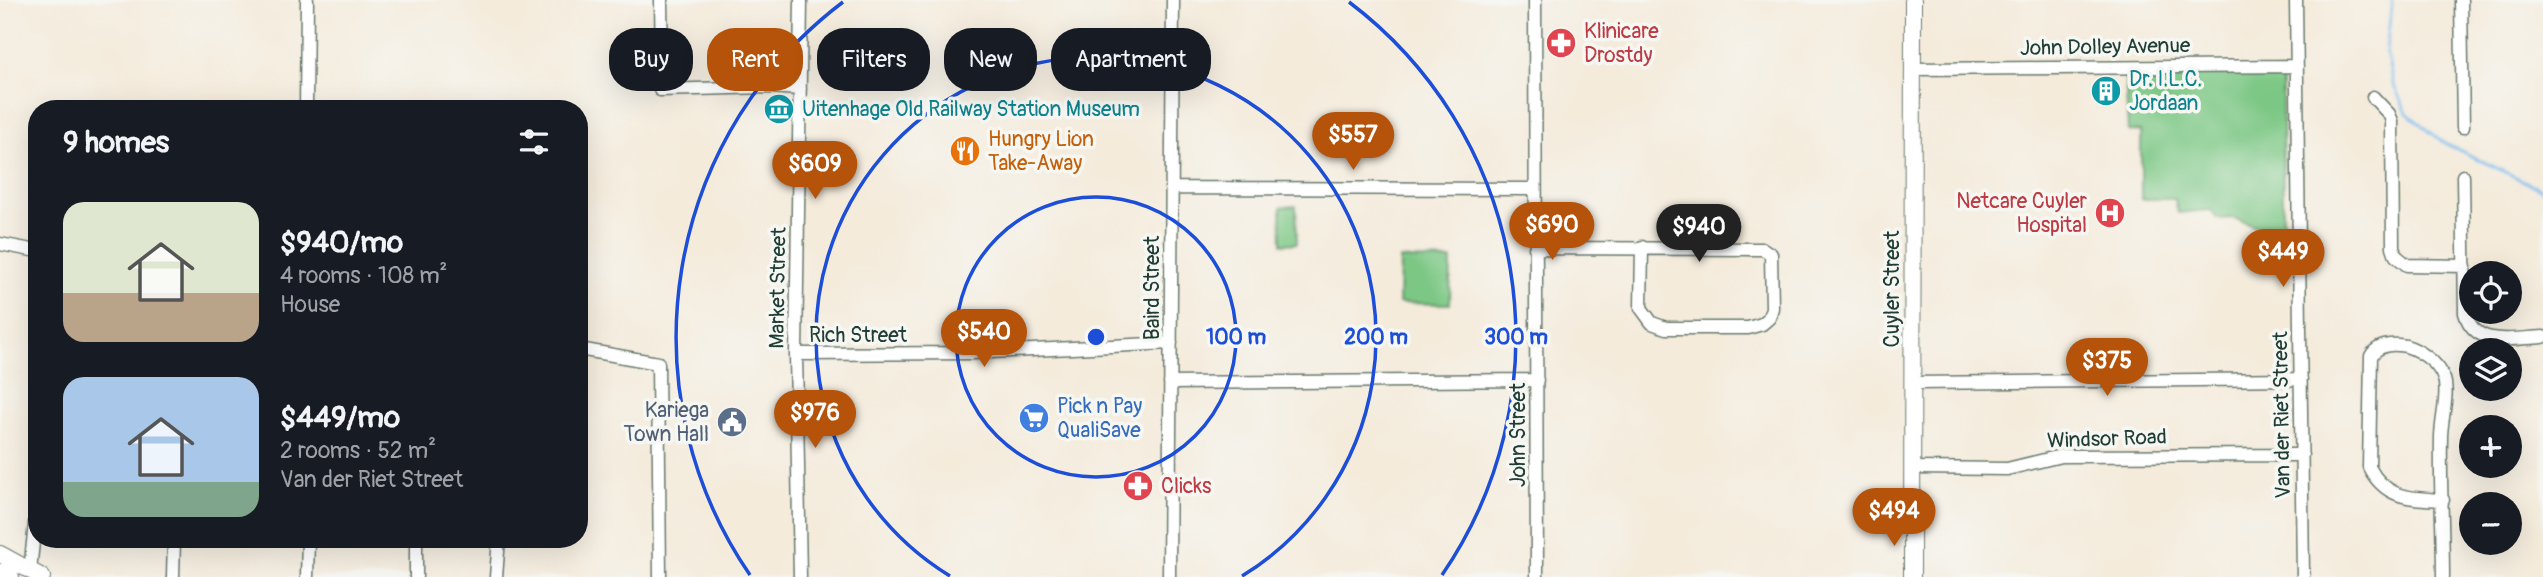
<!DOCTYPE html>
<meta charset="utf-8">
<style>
:root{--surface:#171b24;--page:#20242c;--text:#f1f3f6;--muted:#9ea1a6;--accent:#b45309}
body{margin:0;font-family:Pangolin,sans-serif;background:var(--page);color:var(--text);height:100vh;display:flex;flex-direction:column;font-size:26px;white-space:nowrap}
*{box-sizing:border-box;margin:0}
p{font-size:23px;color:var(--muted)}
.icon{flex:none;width:38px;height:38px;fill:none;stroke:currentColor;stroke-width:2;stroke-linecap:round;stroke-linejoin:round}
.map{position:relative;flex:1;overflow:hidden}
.drawer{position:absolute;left:28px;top:100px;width:560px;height:448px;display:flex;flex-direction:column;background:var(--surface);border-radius:28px;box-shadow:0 7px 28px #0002}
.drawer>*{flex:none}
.hud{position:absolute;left:609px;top:28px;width:665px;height:63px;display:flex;gap:14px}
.tools{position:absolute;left:2459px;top:261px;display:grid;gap:14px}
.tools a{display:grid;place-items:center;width:63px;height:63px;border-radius:50%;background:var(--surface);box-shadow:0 7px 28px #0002;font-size:35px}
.price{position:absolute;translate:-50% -60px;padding:0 16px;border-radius:24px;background:var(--accent);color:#fff;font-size:23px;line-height:46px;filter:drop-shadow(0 2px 4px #0008)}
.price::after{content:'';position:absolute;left:50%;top:42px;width:21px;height:16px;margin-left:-10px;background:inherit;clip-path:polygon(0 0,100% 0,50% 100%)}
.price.selected{background:#222;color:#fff}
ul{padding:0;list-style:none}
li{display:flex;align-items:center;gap:21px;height:175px;padding:0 35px}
li span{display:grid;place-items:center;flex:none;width:196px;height:140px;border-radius:21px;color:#555}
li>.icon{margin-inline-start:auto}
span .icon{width:84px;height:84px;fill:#fffc;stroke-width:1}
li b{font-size:30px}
h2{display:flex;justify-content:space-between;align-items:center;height:84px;padding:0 35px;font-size:30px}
.chip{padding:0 24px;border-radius:28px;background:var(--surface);box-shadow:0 7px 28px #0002;font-size:24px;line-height:63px}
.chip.selected{background:var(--accent);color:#fff}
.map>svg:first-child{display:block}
</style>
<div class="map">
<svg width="2543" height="577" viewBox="0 0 2543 577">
<rect width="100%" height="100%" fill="#f6f6f2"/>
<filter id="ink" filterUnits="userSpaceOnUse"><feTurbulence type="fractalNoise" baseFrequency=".0143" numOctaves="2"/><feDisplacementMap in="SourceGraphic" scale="14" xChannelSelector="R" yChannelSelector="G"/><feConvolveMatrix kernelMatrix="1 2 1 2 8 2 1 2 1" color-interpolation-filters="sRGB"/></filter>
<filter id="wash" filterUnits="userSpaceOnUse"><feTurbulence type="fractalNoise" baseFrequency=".00686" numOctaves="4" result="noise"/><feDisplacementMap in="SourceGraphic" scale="28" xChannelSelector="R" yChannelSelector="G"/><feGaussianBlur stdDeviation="1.57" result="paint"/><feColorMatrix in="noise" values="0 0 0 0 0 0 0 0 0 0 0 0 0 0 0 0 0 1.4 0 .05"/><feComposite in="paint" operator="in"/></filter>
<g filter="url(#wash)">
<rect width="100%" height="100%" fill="#f4ebdb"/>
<path fill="#7cc784" stroke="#4e825c" stroke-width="2" d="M2282,72L2283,228L2262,229L2234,218L2217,219L2211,210L2178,213L2175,199H2141V132L2128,131L2125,75Z
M1296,206L1297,243L1282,244L1281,207Z
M1400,259L1451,260L1450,304L1399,303Z"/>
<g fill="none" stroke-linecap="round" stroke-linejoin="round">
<path stroke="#7abdf0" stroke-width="2.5" d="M2392,0L2386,51L2393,84L2407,113L2444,143L2543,190"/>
</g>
</g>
<g filter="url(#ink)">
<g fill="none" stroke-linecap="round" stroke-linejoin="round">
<g stroke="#6a7a6e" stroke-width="15">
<path id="minor" d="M661,0L662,68L660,90L768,87L800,89
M1535,0L1537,577
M2296,0L2303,577
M2461,0L2463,127
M1912,69L2297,66
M2373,97L2389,114L2392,121L2393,247L2396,256L2407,265L2465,266
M306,108L307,0
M2463,176L2465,313C2475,349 2514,338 2543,337
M1171,188L1535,189
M0,244L37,251
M1535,248L1763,249L1771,254L1772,308L1769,318L1762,324L1748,328H1666L1652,323L1641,308L1642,247
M579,349L658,363L660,577
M796,354L972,353L1171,343
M1170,383L1537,380
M1914,383L2301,379
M1914,468L2007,469L2061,456L2302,455
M2443,500C2411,498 2386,500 2369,467L2371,356C2377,346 2388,344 2399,345C2415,346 2439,362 2444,379C2449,393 2441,421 2441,437C2440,484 2443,531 2443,577
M30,571L37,504
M173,577L174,539
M307,577L308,539
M416,577V539
M496,577L499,539
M800,577L796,354L801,0
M1169,577L1173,0"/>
</g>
<g stroke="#6a7a6e" stroke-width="18">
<path id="major" d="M0,554L42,577
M0,572L11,577
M1912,577L1913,0"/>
</g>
<use href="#minor" stroke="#fff" stroke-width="12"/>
<use href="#major" stroke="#fff" stroke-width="16"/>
</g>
</g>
<g fill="none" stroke="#1d4ed8" stroke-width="3.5">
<circle cx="1096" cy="337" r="140"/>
<path d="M950 576A280 280 0 1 1 1242 576"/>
<path d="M750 575A420 420 0 0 1 843 2M1349 2A420 420 0 0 1 1442 575"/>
</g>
<defs>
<g id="pharmacy-disc" transform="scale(1.575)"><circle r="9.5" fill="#e0444e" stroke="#f6f6f2"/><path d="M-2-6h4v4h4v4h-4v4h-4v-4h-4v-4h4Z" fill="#fff"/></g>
<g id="building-disc" transform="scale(1.575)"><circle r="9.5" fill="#0f9aa8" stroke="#f6f6f2"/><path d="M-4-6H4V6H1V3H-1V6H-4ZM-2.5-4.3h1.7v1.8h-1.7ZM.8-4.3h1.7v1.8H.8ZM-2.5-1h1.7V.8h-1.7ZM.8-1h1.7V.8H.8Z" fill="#fff"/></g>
<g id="museum-disc" transform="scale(1.575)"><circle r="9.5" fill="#0f9aa8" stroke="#f6f6f2"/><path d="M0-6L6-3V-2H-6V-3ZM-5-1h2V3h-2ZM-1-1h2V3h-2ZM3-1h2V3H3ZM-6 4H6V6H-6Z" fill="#fff"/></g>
<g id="restaurant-disc" transform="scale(1.575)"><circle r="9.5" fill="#e8710a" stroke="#f6f6f2"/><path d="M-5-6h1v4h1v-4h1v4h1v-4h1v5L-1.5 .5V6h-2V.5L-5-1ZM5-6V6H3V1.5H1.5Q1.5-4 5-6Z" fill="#fff"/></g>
<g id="hospital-disc" transform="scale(1.575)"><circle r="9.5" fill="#e0444e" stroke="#f6f6f2"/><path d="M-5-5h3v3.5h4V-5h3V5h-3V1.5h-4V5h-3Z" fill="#fff"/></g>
<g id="supermarket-disc" transform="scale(1.575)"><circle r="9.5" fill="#3f7fe0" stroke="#f6f6f2"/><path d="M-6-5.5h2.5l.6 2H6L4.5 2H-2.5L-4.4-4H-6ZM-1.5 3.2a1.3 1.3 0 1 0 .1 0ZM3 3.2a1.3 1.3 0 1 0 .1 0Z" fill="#fff"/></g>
<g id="civic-disc" transform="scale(1.575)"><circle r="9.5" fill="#5c6f8a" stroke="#f6f6f2"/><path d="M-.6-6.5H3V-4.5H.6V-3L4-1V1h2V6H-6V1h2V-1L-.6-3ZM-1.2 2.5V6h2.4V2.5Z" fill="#fff"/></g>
</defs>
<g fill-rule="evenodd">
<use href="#pharmacy-disc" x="1561" y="43"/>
<use href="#building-disc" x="2106" y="91"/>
<use href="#museum-disc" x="779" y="109"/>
<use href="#restaurant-disc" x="965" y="151"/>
<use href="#hospital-disc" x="2110" y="213"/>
<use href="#supermarket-disc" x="1034" y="418"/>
<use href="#civic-disc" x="732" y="422"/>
<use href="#pharmacy-disc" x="1138" y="486"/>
</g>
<g text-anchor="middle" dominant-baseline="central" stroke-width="7" stroke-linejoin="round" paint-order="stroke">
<g font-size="21" fill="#be3a42" stroke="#f6f6f2" text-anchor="start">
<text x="1584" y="31">Klinicare<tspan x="1584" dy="24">Drostdy</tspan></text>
<text x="2087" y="201" text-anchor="end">Netcare Cuyler<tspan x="2087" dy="24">Hospital</tspan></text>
<text x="1161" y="486">Clicks</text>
</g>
<g font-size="21" fill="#1f3d34" stroke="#f6f6f2">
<text transform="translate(2105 47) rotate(-1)">John Dolley Avenue</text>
<text transform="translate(778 288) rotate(-89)">Market Street</text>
<text transform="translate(1152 288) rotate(-90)">Baird Street</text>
<text transform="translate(1892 289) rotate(-90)">Cuyler Street</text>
<text x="858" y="335">Rich Street</text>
<text transform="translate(2282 415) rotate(-91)">Van der Riet Street</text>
<text transform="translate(1518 435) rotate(-90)">John Street</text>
<text transform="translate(2107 439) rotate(-2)">Windsor Road</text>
</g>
<g font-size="21" fill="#0d838f" stroke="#f6f6f2" text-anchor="start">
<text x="2129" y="79">Dr. I.L.C.<tspan x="2129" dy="24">Jordaan</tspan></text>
<text x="802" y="109">Uitenhage Old Railway Station Museum</text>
</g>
<g font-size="21" fill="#c56008" stroke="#f6f6f2" text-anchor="start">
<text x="988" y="139">Hungry Lion<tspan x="988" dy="24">Take-Away</tspan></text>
</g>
<g font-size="21" fill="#366cbe" stroke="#f6f6f2" text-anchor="start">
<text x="1057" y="406">Pick n Pay<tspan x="1057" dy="24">QualiSave</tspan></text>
</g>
<g font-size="21" fill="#4e5e75" stroke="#f6f6f2" text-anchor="end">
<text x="709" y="410">Kariega<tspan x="709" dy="24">Town Hall</tspan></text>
</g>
</g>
<circle cx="1096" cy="337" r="10" fill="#1d4ed8" stroke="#f6f6f2" stroke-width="3.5"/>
<g font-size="21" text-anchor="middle" font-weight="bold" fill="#1d4ed8" stroke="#f6f6f2" stroke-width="7" stroke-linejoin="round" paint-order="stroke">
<text x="1236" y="344">100 m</text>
<text x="1376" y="344">200 m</text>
<text x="1516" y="344">300 m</text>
</g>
</svg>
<div class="tools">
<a><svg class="icon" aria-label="locate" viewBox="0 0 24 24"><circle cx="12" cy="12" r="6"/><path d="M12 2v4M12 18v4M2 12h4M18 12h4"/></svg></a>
<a><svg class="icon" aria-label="layers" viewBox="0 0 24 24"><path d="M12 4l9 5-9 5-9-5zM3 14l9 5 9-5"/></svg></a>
<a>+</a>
<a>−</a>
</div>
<b class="price" style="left:1353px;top:172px">$557</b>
<b class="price" style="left:815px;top:201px">$609</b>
<b class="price" style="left:1552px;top:262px">$690</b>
<b class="price selected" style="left:1699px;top:264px">$940</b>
<b class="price" style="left:2283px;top:289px">$449</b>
<b class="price" style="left:984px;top:369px">$540</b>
<b class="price" style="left:2107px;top:398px">$375</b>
<b class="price" style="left:815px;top:450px">$976</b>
<b class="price" style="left:1894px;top:548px">$494</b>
<div class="hud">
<a class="chip">Buy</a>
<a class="chip selected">Rent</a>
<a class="chip">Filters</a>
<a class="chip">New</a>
<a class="chip">Apartment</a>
</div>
<section class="drawer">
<h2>9 homes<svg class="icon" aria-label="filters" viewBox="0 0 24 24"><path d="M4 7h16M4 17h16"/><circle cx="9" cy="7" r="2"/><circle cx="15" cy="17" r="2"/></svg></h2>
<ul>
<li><span style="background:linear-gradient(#dfe7d0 65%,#b9a48a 0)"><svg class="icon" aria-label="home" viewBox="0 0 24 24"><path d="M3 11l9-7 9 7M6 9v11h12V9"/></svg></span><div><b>$940/mo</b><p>4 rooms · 108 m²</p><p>House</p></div></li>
<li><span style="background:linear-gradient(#a9c7e8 75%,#7fa58c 0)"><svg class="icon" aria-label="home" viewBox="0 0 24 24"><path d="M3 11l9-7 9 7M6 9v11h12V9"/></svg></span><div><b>$449/mo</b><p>2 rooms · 52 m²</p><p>Van der Riet Street</p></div></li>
</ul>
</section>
</div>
